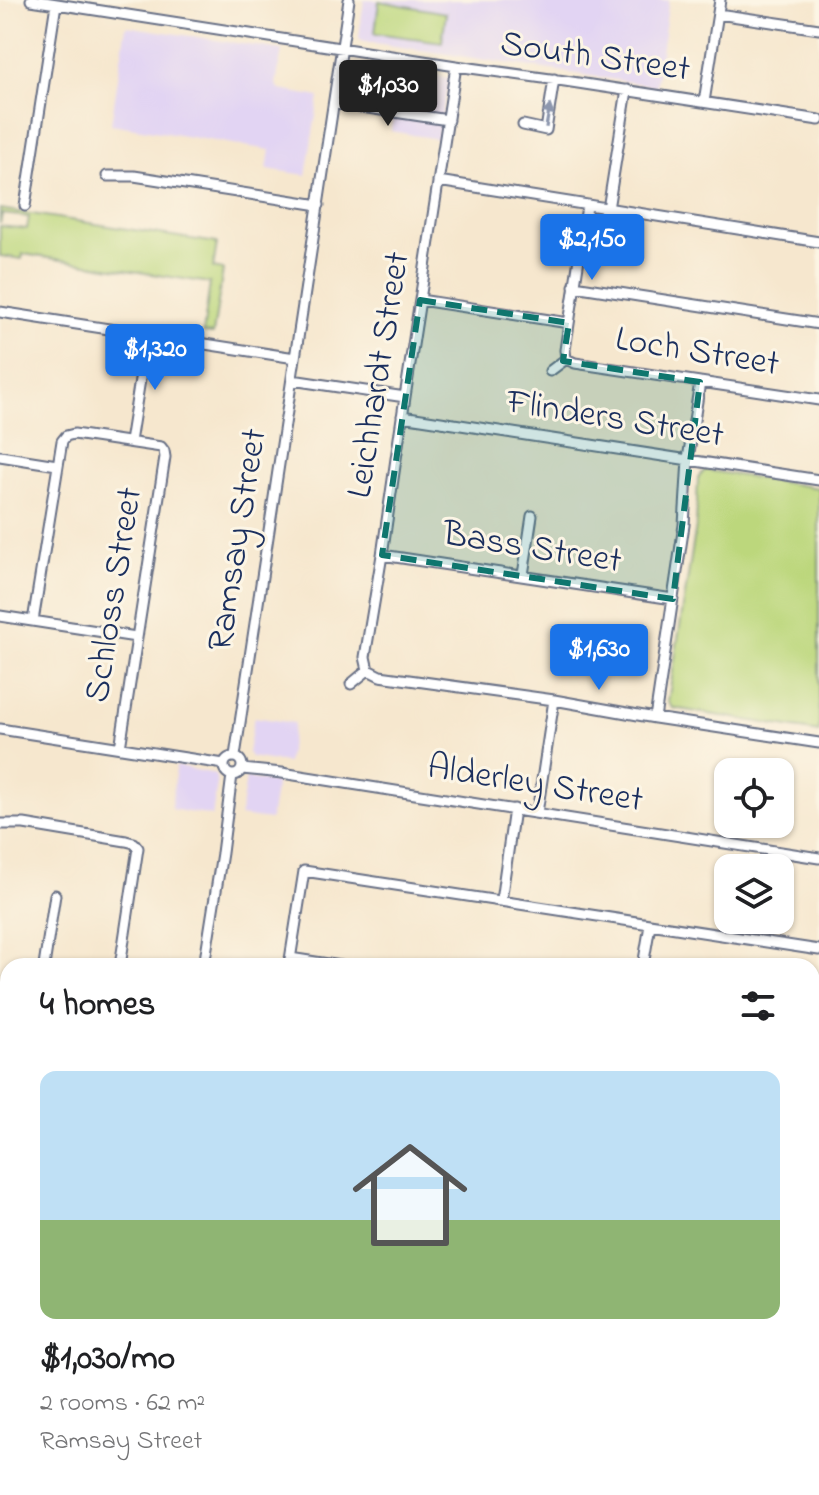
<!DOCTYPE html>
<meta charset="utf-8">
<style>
:root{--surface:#fff;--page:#f2f2f2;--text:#202124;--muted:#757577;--accent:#1a73e8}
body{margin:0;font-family:"Indie Flower",sans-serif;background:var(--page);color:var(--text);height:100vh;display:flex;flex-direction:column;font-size:30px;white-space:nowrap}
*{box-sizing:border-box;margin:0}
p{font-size:26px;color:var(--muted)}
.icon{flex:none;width:44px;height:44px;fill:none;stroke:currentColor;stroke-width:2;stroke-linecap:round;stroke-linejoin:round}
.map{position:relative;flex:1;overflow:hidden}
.sheet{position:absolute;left:0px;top:958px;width:820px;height:538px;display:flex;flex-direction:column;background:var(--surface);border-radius:24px 24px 0 0;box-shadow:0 2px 6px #0004}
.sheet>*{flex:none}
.fabs{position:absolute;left:714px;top:758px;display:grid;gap:16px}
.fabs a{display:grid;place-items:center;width:80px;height:80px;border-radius:16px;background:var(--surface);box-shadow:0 2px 6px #0004;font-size:40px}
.price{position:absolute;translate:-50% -68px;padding:0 18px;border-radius:8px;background:var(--accent);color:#fff;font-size:26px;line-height:52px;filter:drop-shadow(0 2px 4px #0008)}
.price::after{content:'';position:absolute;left:50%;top:48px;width:24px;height:18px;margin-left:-12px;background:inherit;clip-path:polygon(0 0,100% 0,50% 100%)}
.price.selected{background:#222;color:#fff}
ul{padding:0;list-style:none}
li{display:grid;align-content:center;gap:16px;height:424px;padding:0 40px}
li span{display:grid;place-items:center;height:248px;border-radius:16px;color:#555}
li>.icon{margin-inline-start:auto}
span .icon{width:144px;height:144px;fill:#fffc;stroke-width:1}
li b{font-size:34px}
h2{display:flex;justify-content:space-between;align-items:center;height:96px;padding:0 40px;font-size:34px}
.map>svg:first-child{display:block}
</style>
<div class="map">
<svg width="819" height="1495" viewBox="0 0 819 1495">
<rect width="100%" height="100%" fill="#fcf5e5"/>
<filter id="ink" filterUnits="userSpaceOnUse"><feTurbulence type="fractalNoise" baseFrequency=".0125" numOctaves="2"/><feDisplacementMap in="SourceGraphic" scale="16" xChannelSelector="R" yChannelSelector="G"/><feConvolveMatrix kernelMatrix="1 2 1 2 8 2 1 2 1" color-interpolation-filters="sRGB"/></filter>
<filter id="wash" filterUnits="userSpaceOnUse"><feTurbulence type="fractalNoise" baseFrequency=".006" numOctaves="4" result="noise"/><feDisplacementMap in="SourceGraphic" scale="32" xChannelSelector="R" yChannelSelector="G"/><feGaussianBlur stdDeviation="1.8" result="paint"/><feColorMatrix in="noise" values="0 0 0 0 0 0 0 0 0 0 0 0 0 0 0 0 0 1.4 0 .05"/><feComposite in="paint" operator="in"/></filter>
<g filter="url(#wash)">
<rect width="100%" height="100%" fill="#f6e7ce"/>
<path fill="#e2d4f3" d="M364,0H669L656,86L362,41L359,37Z
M126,26L282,50L276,84L280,90L319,97L306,175L267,169L270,150L111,124Z
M362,64L449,78L437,139L391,131L393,115L350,107L355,69Z
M254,717L294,723L287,763L251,757L248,753Z
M176,766L215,774L217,784L212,816L171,809Z
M246,778L276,783L270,820L240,816Z
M812,1478L819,1479V1495H716L717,1488H812Z"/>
<path fill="#bcd77c" stroke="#6c836d" stroke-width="2" d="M379,1L446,13L442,42L375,33Z
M0,209L217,243L213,268L223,270L213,334L203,333L210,283L23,254L22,259L0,256V226L27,229L29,217L2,214L0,224Z
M705,470L819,488V732L673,708L668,702L696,526L698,478Z
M362,1488H570L560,1495H358Z"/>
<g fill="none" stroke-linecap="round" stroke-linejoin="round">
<path stroke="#53bece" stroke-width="2" d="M812,1289H819"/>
</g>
</g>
<g filter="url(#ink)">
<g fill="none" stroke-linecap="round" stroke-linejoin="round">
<g stroke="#686f85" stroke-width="13">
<path id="minor" d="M31,0L456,66L565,81L819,120
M718,14L819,29
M704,102L720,0
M334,103L448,120
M523,125L546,130L554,79
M107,176H134L319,205
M438,181L819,242
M25,206L56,4
M608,209L627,90
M574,286L819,324
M420,300L569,323
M0,312L295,358
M566,359L575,363L819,400
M566,359L565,350L587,206
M550,371L566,359
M292,380L405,397
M402,416L819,480
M130,442L147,336
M0,456L57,465
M382,555L673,599
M523,575L532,516
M0,616L136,637
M33,621L62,441L66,436L74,434L161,447L164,451L165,457L120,748
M368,670L380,676L554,700L655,718L819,743
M351,684L368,670L365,657L382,555L405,397L456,66
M655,718L684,525L688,459L700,382
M0,729L224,764
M235,756L349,0
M224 766a9 9 0 1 1 18 0a9 9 0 1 1-18 0Z
M242,769L282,773L819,858
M537,813L554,700
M0,824H24L126,841L134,843L138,848L120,966
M501,901L514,809
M290,958L341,966
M44,966L55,895
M204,966L222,853L232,775
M289,966L304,871L819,950
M643,966L650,925
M812,1039L819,1040
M0,1042L8,1043
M812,1127L819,1128
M0,1167L7,1127
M812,1210L819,1211
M812,1327H819
M0,1386L8,1387
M272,1488L286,1495
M120,1495L121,1488
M353,1495L357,1488
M575,1495L584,1488
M675,1495L676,1488"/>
</g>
<use href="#minor" stroke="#fff" stroke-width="9"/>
</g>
<defs><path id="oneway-solid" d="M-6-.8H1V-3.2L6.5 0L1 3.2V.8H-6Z" transform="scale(2)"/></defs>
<use fill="#8d97ae" href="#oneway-solid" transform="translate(548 116) rotate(-80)"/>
</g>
<path fill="#0f766e" fill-opacity="0.2" stroke="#0f766e" stroke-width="6" stroke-dasharray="16 10" stroke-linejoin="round" d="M420,300L569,323L563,361L700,382L673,599L382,555Z"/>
<g text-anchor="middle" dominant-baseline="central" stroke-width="6" stroke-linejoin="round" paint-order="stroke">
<g font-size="36" fill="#1b2f5e" stroke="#fcf5e5">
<text transform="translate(595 58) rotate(8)">South Street</text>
<text transform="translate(697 353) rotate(9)">Loch Street</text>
<text transform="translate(380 375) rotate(-81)">Leichhardt Street</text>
<text transform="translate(615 420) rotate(9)">Flinders Street</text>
<text transform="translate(239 540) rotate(-81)">Ramsay Street</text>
<text transform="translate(532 549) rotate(9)">Bass Street</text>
<text transform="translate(115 595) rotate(-81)">Schloss Street</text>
<text transform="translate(535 785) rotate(9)">Alderley Street</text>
</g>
</g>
</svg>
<div class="fabs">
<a><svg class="icon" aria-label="locate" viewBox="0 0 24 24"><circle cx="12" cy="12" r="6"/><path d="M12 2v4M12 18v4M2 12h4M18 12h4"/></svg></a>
<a><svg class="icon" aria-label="layers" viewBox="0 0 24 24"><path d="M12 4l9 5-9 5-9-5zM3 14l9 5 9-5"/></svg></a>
</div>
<b class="price selected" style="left:388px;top:128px">$1,030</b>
<b class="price" style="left:592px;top:282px">$2,150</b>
<b class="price" style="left:155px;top:392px">$1,320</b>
<b class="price" style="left:599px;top:692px">$1,630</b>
<section class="sheet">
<h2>4 homes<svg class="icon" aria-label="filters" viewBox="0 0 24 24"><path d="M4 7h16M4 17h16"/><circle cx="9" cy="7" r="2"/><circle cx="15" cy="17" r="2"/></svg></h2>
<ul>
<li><span style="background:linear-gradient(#bfe0f5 60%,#8fb573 0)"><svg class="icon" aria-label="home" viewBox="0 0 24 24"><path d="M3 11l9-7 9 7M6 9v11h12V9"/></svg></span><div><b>$1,030/mo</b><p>2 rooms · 62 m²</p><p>Ramsay Street</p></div></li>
</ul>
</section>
</div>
